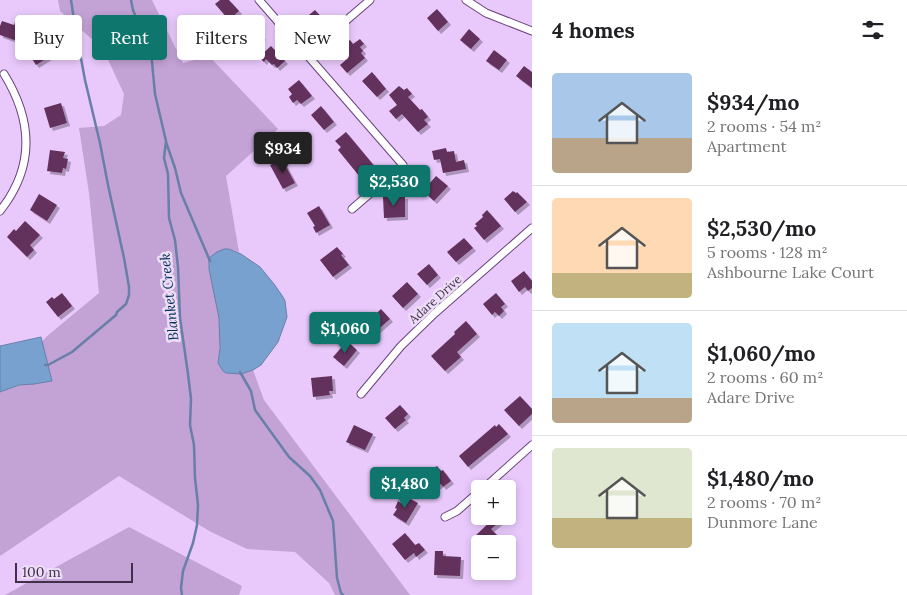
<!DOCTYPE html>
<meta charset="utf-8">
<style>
:root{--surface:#fff;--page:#f6f6f6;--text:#202124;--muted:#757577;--line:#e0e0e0;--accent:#0f766e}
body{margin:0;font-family:Lora,serif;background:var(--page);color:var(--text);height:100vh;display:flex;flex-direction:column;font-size:19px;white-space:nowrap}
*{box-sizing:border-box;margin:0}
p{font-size:16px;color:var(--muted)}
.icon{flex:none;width:28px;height:28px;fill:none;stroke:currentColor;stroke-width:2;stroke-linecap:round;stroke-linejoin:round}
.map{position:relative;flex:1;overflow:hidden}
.panel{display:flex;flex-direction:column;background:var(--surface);width:375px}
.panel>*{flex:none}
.hud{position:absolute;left:15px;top:15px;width:441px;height:45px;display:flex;gap:10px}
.fabs{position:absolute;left:471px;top:480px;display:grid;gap:10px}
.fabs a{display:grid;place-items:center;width:45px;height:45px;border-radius:5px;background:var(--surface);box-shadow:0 2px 8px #0003;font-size:25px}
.scale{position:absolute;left:15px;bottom:12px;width:118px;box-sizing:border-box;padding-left:5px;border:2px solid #41304a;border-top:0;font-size:14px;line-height:18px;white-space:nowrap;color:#41304a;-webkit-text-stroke:4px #edddf7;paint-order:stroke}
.price{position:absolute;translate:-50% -42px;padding:0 11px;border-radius:5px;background:var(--accent);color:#fff;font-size:16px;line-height:32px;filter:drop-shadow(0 1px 2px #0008)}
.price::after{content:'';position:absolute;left:50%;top:30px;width:15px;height:11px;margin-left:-8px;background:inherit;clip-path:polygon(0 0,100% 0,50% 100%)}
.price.active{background:#222;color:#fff}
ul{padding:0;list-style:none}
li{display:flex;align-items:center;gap:15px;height:125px;padding:0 20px}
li+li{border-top:1px solid var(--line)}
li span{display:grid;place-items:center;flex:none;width:140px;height:100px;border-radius:5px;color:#555}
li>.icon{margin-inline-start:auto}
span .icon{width:60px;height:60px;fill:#fffc;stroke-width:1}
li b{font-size:21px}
h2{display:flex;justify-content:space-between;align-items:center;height:60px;padding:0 20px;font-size:21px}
.pill{padding:0 18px;border-radius:5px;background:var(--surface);box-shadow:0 2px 8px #0003;font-size:18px;line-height:45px}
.pill.active{background:var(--accent);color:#fff}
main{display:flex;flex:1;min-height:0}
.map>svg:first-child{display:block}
</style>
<main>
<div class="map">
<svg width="532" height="595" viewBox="0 0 532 595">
<defs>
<filter id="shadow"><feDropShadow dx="3" dy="3" stdDeviation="0" flood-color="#0004"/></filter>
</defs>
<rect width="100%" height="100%" fill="#e9c9fc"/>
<path fill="#c3a2d5" d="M58,0H152L183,63L209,56L278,129L226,176L239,252L229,249L209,258C209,278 216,297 219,316C221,332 220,348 218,363L241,374L253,370L264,400L410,595H335L329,583L295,552L247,549L211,532L119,476L0,556V392L20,385L34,384L52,381L42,342L46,337L99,293L89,193L79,128L104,126L121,115L124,94L103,49L60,11Z
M129,527L242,586L239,595H5Z"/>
<path fill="#79a1d0" stroke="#687fa8" d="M224,249H229L241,254L260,267L274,284L283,297L285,301L287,317L278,342L261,365L253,370L241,374L226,373L223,371L218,363L220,348L219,318L209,269V258L217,252Z
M41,337L52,381L34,384L19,385L0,392V346Z"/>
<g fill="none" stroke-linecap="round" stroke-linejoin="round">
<path stroke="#687fa8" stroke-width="2.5" d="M131,0L133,10L140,27L148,39L151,51L155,94L166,141L164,158L168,174L169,218L175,240L178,267L180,318L188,374L191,399L190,425L194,445L195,478L198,505L197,525L193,543L183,571L181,588L182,595
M166,142L175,168L181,193L210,261
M45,365H48L72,352L116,315L117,312L126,304L129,295V287L124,258L108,185L100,143L85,80L75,26L71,0
M240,372L251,391L255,410L289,457L310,476L320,490L333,521L337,578L341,593L343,595"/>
</g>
<path fill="#64305c" filter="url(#shadow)" d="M220,0H229L239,11L229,20L215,4Z
M437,9L448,22L438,31L427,18Z
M315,10L325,21L315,31L304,19Z
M16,19L23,22L17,41L0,35V26L2,21L14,25Z
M250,20L263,37L252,45L248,40L244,43L240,37L243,34L239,29Z
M469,29L480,39L471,49L460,40Z
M45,39L53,51L50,52L52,55L36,65L27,51Z
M360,39L364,44L360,47L363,51L361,53L365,58L347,73L340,65L347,59L339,49L350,40L353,44Z
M271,46L285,61L277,68L274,64L272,65L266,59L264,62L259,57Z
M494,50L507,60L499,70L486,61Z
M524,66L532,72V88L516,76Z
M372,72L386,89L377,97L362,81Z
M299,80L312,96L301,104L297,100L293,103L289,97L292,94L288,89Z
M399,86L404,90L407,88L412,94L408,97L420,110L422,109L428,117L424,120L428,124L418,132L402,114L396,119L389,111L397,105L389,95Z
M61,103L67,123L50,128L44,108Z
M321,106L334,122L324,130L311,115Z
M346,132L376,168L365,178L363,175L360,177L338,150L341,147L335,141Z
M446,148L447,152L454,151L456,162L464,160L466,169L443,173L440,159L434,160L432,151Z
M50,150L65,152L63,158L68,159L66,169L63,168L62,173L47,171Z
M282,159L295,183L283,189L270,165Z
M436,176L448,186L434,201L423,191Z
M513,191L516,193L517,192L527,202L515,212L504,199Z
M39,194L57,205L47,221L30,210Z
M405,196V217L384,218L383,197Z
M319,206L330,225L316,233L313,227L315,226L307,213Z
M487,210L501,226L484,240L474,228L477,226L475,224L483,217L482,215Z
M25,221L40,235L30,245L34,250L27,257L7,237L14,229L16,231Z
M464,238L473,248L456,262L447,252Z
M337,247L343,254L341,255L349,265L333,277L320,260Z
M429,264L438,275L427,285L417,274Z
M524,271L532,281V288L528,291L525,287L519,292L511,281Z
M407,282L418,294L403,308L392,296Z
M62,293L72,306L58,317L46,302L52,297L54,299Z
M496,293L505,304L501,307L504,311L499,316L495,312L492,315L483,304Z
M381,309L390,319L374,333L365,324Z
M466,321L477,334L457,352L461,357L445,371L431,356L455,334L454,332Z
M347,341L357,350L344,366L333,357Z
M332,376L333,391H329L330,395L313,397L311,378Z
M520,396L532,409V414L519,426L504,410Z
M400,405L408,414L404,418L406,420L395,429L385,418Z
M499,424L508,434L468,467L459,456L495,425L496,427Z
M354,425L373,434L365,450L346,442Z
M437,466L441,471L443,470L451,481L443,487L441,484L432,490L422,477Z
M405,496L418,503L406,523L393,515L397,509L395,508L398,501L401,503Z
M496,516H507L491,529L497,535L487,544H479L473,538Z
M405,533L415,545L419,543L425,550L416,557L414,553L405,560L392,544Z
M435,551H443V556L461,557L460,576L434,575Z"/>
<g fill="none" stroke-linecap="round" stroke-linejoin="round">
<g stroke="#67437a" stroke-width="9">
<path id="minor" d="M259,0L403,165L352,209
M466,0L486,13L532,31
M306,55L370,0
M0,211C35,167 33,121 4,74
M361,394L401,346L435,313L532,228
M483,489L532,445
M445,517L457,511L480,491"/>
</g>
<use href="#minor" stroke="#fff" stroke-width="7"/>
</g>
<g text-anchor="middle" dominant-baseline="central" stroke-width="5" stroke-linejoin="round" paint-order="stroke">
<g font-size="12" fill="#41304a" stroke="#edddf7">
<text transform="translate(435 299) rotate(-42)">Adare Drive</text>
</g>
<g font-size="14" font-style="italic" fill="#022e59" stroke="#edddf7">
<text transform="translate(169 297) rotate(-96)">Blanket Creek</text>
</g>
</g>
</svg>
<div class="fabs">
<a>+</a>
<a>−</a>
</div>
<div class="scale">100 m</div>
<b class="price active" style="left:283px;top:174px">$934</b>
<b class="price" style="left:394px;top:207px">$2,530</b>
<b class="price" style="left:345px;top:354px">$1,060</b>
<b class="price" style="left:405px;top:509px">$1,480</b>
<div class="hud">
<a class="pill">Buy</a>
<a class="pill active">Rent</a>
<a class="pill">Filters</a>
<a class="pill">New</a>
</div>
</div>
<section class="panel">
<h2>4 homes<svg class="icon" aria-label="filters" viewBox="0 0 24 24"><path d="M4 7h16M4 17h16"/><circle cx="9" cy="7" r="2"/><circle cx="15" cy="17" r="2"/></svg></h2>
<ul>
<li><span style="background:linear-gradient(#a9c7e8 65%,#b9a48a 0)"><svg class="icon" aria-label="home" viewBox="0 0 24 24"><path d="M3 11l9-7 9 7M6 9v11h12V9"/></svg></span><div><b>$934/mo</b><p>2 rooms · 54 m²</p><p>Apartment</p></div></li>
<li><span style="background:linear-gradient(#ffd9b3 75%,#c2b280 0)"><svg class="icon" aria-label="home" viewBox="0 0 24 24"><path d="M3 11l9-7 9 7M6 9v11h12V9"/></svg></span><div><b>$2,530/mo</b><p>5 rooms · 128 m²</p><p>Ashbourne Lake Court</p></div></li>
<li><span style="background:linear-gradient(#bfe0f5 75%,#b9a48a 0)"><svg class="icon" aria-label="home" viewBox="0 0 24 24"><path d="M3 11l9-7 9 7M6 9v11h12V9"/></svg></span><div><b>$1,060/mo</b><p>2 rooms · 60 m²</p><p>Adare Drive</p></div></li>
<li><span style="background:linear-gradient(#dfe7d0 70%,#c2b280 0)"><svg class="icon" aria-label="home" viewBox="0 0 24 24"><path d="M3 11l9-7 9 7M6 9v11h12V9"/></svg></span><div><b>$1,480/mo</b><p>2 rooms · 70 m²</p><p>Dunmore Lane</p></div></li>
</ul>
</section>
</main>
